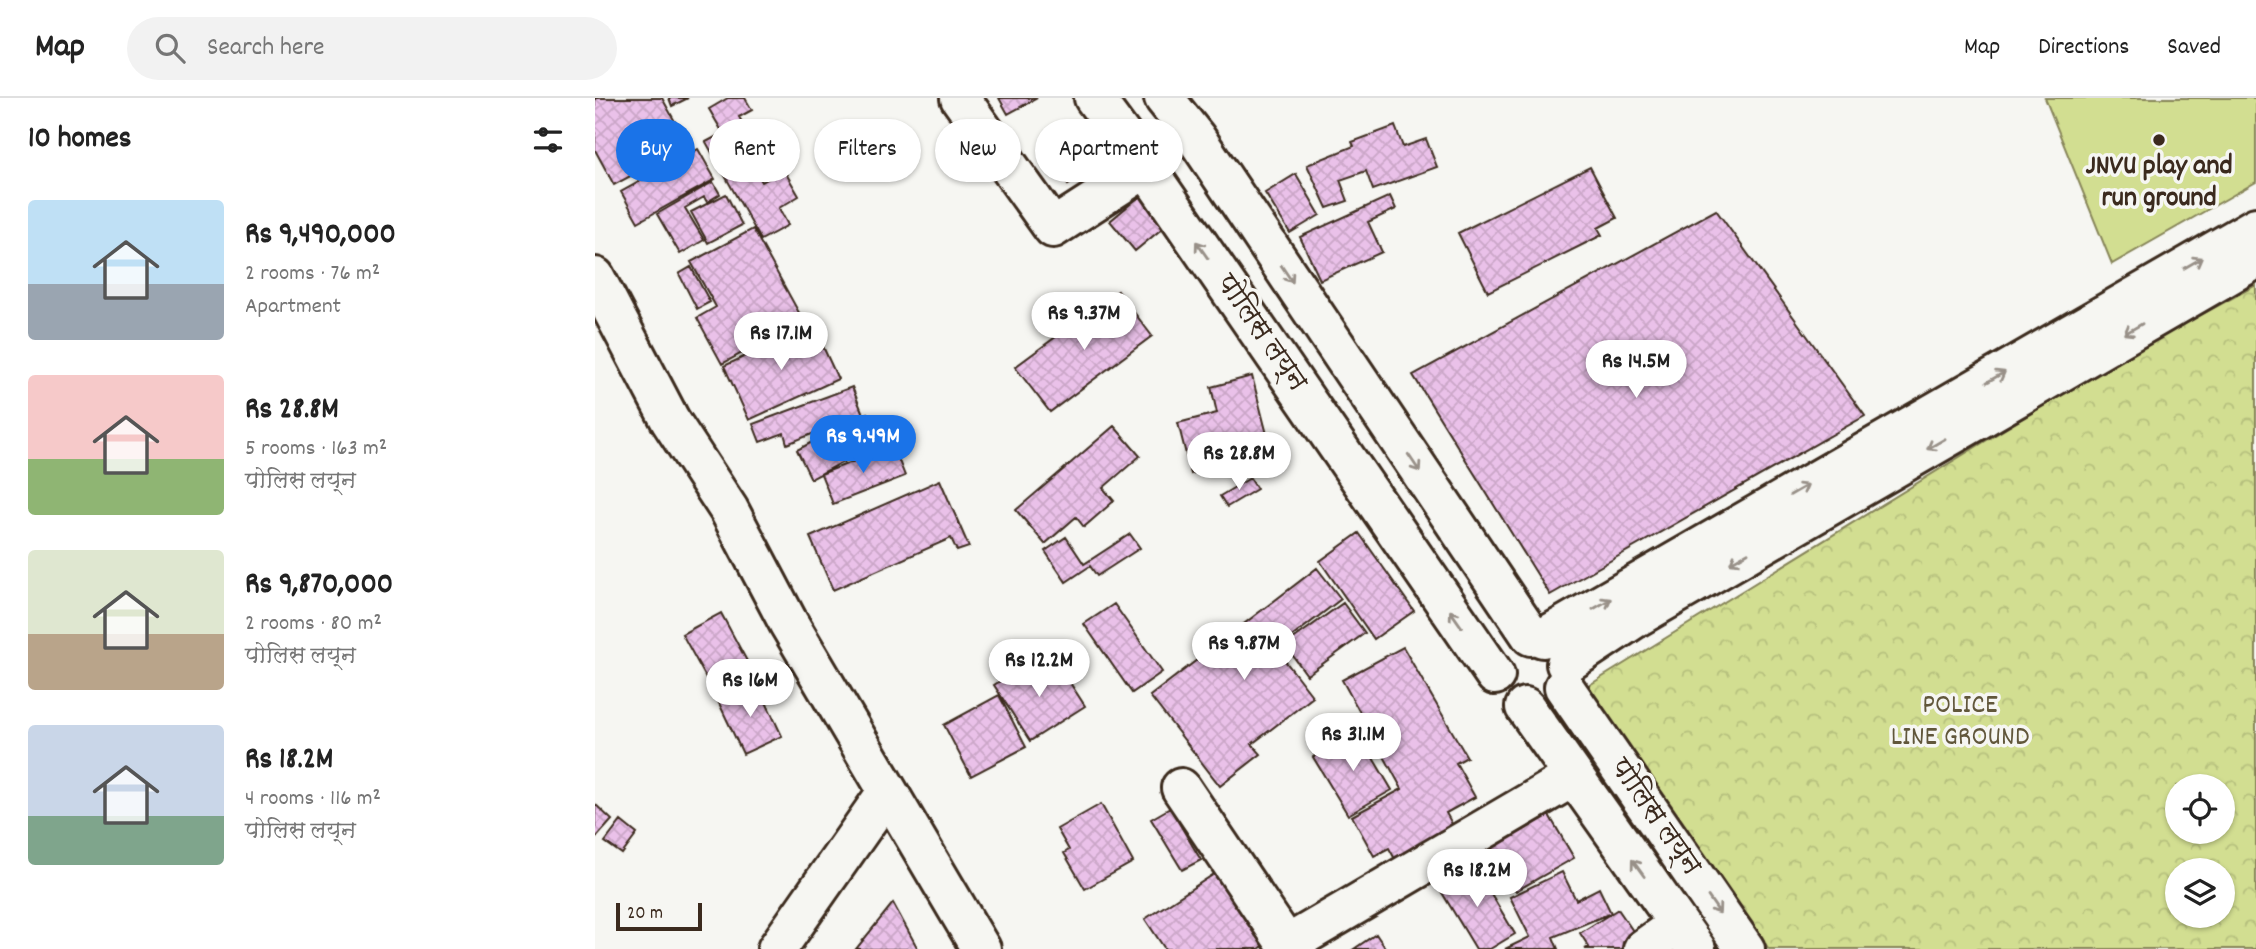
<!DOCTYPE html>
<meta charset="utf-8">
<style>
:root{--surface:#fff;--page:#f2f2f2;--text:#222;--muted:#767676;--line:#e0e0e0;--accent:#1a73e8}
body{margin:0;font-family:Dekko,"Playpen Sans Deva",sans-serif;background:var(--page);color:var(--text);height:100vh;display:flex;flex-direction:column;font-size:26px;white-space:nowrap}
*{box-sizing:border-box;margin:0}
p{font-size:23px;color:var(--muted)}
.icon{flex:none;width:38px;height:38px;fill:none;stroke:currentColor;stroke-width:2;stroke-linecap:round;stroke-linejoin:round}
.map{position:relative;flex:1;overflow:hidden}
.details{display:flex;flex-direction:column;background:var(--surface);width:595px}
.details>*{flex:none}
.guide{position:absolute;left:21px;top:21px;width:665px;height:63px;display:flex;gap:14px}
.controls{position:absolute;left:1570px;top:676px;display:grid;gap:14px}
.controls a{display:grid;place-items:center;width:70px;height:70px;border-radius:50%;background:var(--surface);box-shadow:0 2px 5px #0004;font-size:35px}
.scale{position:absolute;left:21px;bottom:18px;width:86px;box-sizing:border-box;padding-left:7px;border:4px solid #3b2a1e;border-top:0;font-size:19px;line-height:24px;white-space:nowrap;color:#3b2a1e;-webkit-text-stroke:5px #f6f6f2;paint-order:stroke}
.price{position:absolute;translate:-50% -60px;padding:0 16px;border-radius:24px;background:#fff;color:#222;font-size:23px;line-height:46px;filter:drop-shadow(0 2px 4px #0008)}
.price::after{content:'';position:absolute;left:50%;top:42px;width:21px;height:16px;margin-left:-10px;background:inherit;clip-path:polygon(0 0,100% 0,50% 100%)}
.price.selected{background:var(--accent);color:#fff}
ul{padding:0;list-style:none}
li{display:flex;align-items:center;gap:21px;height:175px;padding:0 28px}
li span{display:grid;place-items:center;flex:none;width:196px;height:140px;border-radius:7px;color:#555}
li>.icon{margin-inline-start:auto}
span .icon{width:84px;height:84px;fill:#fffc;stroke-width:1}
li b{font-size:30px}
h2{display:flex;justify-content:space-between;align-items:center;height:84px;padding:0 28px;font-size:30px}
.pill{padding:0 24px;border-radius:32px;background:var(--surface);box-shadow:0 2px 5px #0004;font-size:24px;line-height:63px}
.pill.selected{background:var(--accent);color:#fff}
header{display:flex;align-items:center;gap:42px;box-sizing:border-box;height:98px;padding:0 35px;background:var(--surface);border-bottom:2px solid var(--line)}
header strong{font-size:33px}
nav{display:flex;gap:38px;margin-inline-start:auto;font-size:24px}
.search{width:490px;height:63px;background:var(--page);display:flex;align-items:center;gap:18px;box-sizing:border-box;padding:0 24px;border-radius:38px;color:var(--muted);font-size:26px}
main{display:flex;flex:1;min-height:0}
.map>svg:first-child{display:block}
</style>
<header>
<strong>Map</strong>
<div class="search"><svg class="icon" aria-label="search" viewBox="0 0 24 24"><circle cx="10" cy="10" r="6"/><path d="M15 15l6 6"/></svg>Search here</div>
<nav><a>Map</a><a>Directions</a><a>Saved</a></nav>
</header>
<main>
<section class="details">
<h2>10 homes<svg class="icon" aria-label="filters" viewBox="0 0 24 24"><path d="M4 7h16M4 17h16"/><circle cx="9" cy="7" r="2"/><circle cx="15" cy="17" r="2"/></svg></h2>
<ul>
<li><span style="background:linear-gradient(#bfe0f5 60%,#9aa5b1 0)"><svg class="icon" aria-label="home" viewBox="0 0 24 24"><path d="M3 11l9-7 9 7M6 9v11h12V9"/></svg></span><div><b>Rs 9,490,000</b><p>2 rooms · 76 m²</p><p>Apartment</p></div></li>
<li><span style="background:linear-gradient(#f6c9c9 60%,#8fb573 0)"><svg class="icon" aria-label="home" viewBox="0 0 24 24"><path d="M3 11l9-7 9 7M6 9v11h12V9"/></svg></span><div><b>Rs 28.8M</b><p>5 rooms · 163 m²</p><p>पोलिस लय्न</p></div></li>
<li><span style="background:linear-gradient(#dfe7d0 60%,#b9a48a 0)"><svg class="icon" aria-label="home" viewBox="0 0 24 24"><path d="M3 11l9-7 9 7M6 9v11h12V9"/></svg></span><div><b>Rs 9,870,000</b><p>2 rooms · 80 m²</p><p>पोलिस लय्न</p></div></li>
<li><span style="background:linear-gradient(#c9d6e8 65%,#7fa58c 0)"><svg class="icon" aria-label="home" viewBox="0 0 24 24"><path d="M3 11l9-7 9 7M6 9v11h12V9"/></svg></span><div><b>Rs 18.2M</b><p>4 rooms · 116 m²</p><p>पोलिस लय्न</p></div></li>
</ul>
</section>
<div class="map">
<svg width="1661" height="851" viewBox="0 0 1661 851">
<defs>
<pattern id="park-crowns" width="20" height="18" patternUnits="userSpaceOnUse" patternTransform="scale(1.75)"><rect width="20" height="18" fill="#d2de91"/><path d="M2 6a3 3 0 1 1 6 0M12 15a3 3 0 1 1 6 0" fill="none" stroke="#b5bf7d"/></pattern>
<pattern id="building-cross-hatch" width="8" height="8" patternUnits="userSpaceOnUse" patternTransform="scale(1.75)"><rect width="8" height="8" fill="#eac1e9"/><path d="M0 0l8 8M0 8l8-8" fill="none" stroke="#caa6c7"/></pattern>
</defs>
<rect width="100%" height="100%" fill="#f6f6f2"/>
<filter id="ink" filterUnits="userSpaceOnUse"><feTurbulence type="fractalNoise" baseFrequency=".0143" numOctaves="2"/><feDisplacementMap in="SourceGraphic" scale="14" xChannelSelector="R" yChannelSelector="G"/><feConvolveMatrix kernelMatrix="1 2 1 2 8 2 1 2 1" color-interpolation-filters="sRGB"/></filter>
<g filter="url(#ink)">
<path fill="#d2de91" stroke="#868458" stroke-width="2" d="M1450,0H1661V84L1517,166Z"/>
<path fill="url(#park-crowns)" stroke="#868458" stroke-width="2" fill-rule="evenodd" d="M1661,187V851H1174L988,591L1517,265ZM1582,688H1628V733H1582ZM1582,772H1628V817H1582Z"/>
<path fill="url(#building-cross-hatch)" stroke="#3b2a1e" stroke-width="2" d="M0,0H67L93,47L19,87L0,52Z
M74,0H93L77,8Z
M133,0H150L157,12L144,19L163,51L152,57L167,84L189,72L204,98L184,110L193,127L166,142L111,44L128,35L114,11Z
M404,0H442L413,16Z
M800,28L808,49L831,41L842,69L778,92L771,73L745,82L753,103L732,110L712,67L759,48L757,44Z
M487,37L506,64L473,87L454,60Z
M103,51L120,81L43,124L26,94Z
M995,69L1022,120L1003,130L1007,137L893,194L863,135Z
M701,76L725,117L695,135L670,95Z
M118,84L125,96L112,104L109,99L90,110L109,142L85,156L62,116Z
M556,89L581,119L540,153L515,123Z
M131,96L147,127L113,145L96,114Z
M795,98L801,111L773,124L787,154L725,182L705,139Z
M1121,112L1270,318L955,497L818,277Z
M158,131L208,222L127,266L102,220L121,209L96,164Z
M96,169L115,204L102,211L84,176Z
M523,193L557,238L455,314L420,269Z
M218,227L243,281L154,322L129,268Z
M657,278L676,352L596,376L583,325L622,315L616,289Z
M257,289L268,316L192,346L189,335L165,344L158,326Z
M272,315L286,344L216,381L202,352Z
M519,328L545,358L508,390L519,403L489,429L481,419L450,446L421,412Z
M298,348L310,378L238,406L226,376Z
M655,380L662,391L632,409L625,398Z
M345,382L374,449L362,453L356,440L238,492L215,439Z
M764,435L819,513L779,541L725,463Z
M535,436L545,450L502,478L495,468L471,484L450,453L471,439L489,466Z
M722,470L746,501L681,551L718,599L657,646L666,656L625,688L555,598Z
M748,505L770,535L712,577L690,547Z
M519,506L567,574L537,595L489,526Z
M126,515L160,578L121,598L87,536Z
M808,549L872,659L861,665L880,699L851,715L861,733L802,765L794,750L779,758L757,718L807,691L747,582Z
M436,563L449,583L466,571L490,608L435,643L399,587Z
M162,585L187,638L148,656L123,603Z
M404,597L431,649L376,678L349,627Z
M762,633L797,692L753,717L718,659Z
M0,706L17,722L1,740H0Z
M506,706L538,764L490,791L469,755L474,752L462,731Z
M575,710L606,762L587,772L556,721Z
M954,717L979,760L921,793L916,784L910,787L890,754Z
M26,723L42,736L27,756L10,744Z
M879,767L920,836L895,851H881L843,788Z
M627,771L674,844L664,851H570L550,821Z
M967,774L981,802L1004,790L1016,815L958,839L963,851H910L935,839L915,799Z
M298,805L323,851H261Z
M1023,811L1046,845L1036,851H990L994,849L985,835Z
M781,836L791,851H759Z"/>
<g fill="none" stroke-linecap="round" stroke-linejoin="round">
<g stroke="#3b2a1e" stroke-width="44">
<path id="minor" d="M365,0L458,130L551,70
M499,0L551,70L900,577
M569,0L601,40L936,538
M0,179L75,322L134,412L193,524L386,851
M948,540L1661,129
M971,566L1042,519L1661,161
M969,589L1150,851
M930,609L1101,851
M586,690L692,847
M182,851L292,694
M695,851L692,847L978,679
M1048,851L1083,826"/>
</g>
<use href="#minor" stroke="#f6f6f2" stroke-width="38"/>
</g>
<defs><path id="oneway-shaft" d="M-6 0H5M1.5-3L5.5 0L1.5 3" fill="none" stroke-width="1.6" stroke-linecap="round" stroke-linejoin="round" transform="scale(1.75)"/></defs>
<g stroke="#989088">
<use href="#oneway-shaft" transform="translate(607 152) rotate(-125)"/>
<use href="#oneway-shaft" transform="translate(1598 165) rotate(-30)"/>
<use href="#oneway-shaft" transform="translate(692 176) rotate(56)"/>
<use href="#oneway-shaft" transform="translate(1538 231) rotate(150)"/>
<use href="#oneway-shaft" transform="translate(1401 279) rotate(-30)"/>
<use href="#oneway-shaft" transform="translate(1341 346) rotate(150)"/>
<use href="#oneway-shaft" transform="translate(819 365) rotate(56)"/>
<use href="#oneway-shaft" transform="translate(1204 392) rotate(-30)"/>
<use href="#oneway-shaft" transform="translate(1144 460) rotate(150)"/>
<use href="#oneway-shaft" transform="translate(1007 506) rotate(-30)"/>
<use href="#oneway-shaft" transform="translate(861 521) rotate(-125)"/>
<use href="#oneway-shaft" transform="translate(1043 770) rotate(-126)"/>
<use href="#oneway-shaft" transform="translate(1119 807) rotate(55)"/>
</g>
</g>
<circle fill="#3b2a1e" stroke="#f6f6f2" stroke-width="2.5" cx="1564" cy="42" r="7"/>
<g text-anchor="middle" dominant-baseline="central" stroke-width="7" stroke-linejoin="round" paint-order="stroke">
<g font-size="28" font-weight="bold" fill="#3b2a1e" stroke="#f6f6f2">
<text x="1564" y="70">JNVU play and<tspan x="1564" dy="32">run ground</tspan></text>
</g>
<g font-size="28" fill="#3b2a1e" stroke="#f6f6f2">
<text transform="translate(665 236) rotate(55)">पोलिस लय्न</text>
<text transform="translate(1059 720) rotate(55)">पोलिस लय्न</text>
</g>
<g font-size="28" fill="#61573b" stroke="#f6f6f2">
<text x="1365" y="609">POLICE<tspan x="1365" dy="32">LINE GROUND</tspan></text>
</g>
</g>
</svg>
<div class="controls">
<a><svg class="icon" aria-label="locate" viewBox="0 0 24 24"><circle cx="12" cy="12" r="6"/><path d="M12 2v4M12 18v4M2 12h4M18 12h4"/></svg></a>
<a><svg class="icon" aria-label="layers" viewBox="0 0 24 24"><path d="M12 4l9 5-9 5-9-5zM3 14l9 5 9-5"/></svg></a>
</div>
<div class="scale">20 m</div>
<b class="price" style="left:489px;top:254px">Rs 9.37M</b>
<b class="price" style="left:186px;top:274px">Rs 17.1M</b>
<b class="price" style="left:1041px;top:302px">Rs 14.5M</b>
<b class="price selected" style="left:268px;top:377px">Rs 9.49M</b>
<b class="price" style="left:644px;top:394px">Rs 28.8M</b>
<b class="price" style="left:649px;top:584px">Rs 9.87M</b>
<b class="price" style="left:444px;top:601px">Rs 12.2M</b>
<b class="price" style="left:155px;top:621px">Rs 16M</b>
<b class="price" style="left:758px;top:675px">Rs 31.1M</b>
<b class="price" style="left:882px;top:811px">Rs 18.2M</b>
<div class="guide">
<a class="pill selected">Buy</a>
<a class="pill">Rent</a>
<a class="pill">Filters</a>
<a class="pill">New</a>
<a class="pill">Apartment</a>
</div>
</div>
</main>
